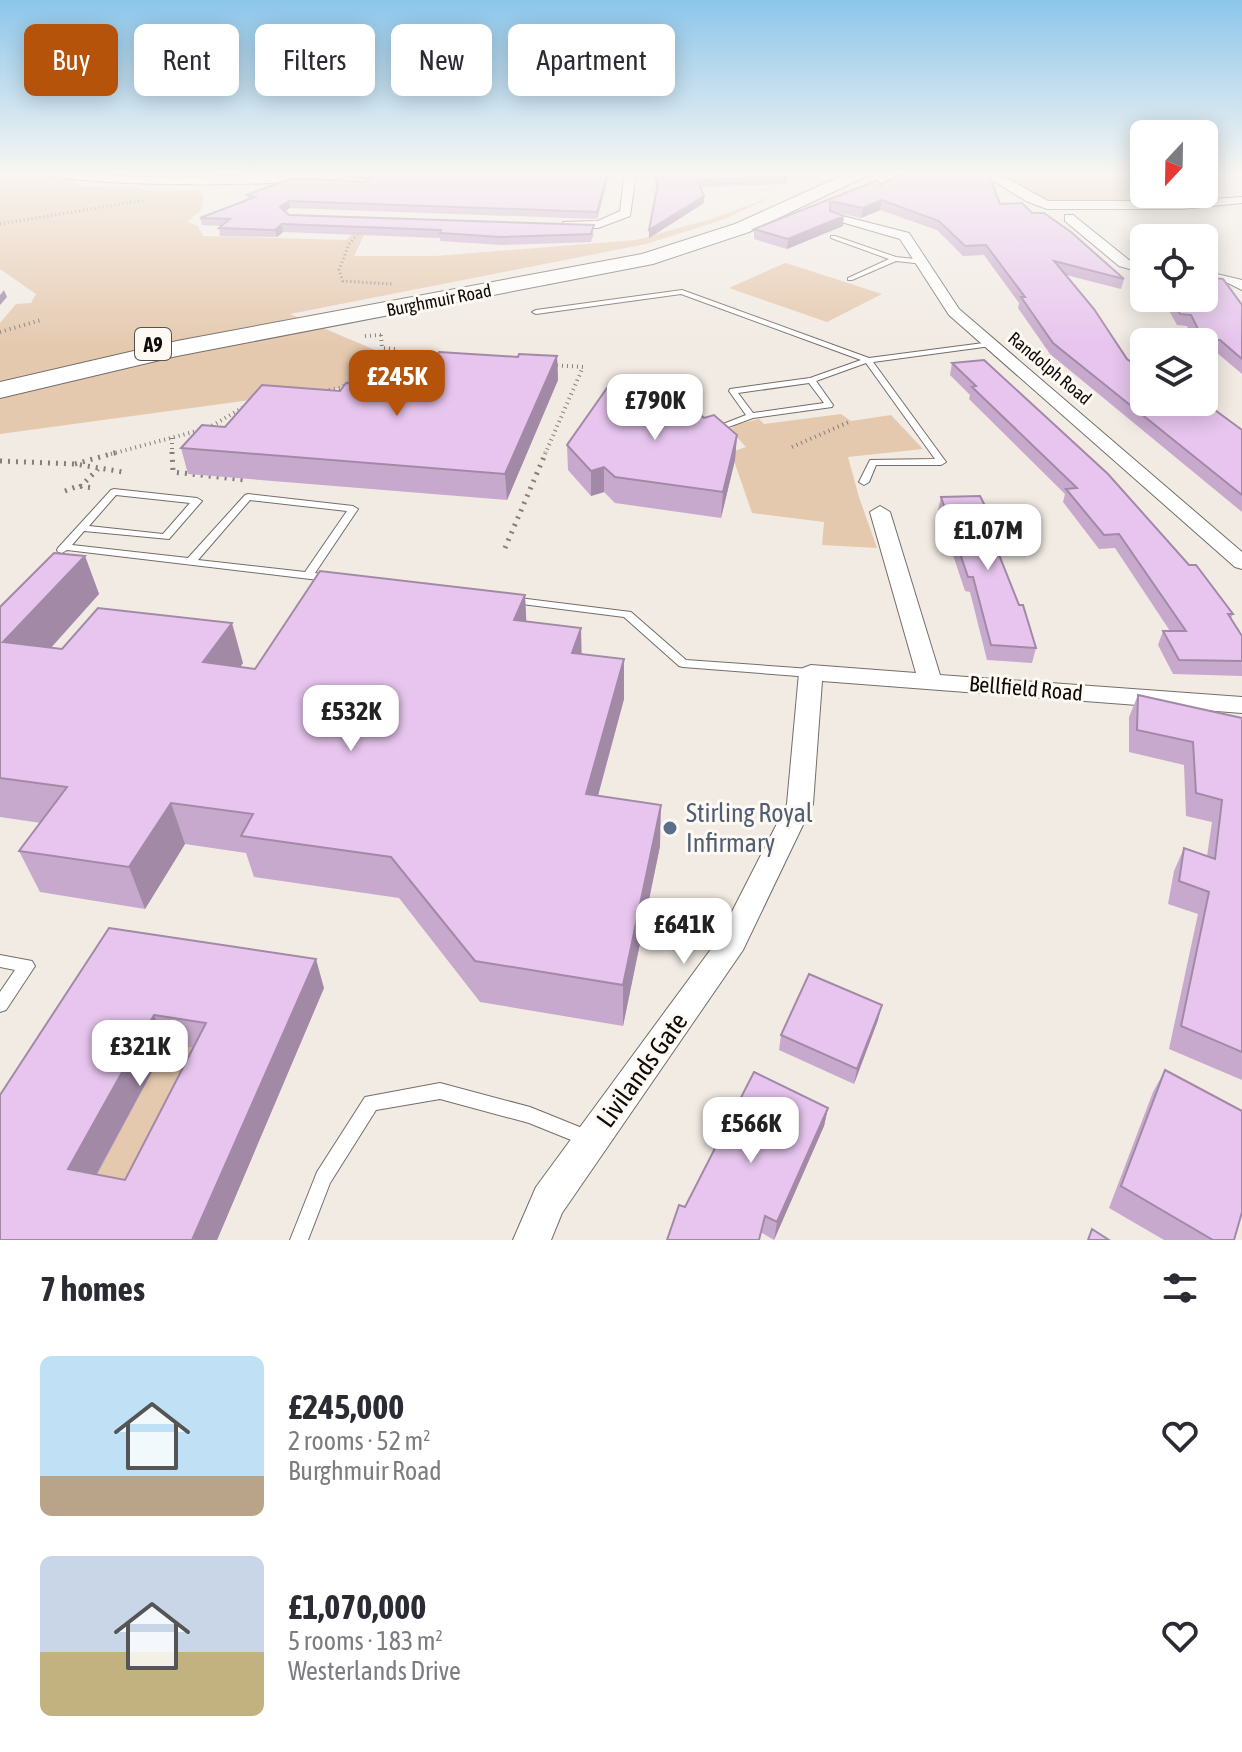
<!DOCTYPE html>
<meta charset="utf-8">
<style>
:root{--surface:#fff;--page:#f2f2f3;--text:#2b2b33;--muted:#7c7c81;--accent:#b45309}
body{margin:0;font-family:"Asap Condensed",sans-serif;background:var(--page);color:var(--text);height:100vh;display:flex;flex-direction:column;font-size:30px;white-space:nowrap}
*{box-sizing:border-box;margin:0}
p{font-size:26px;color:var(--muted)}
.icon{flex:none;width:44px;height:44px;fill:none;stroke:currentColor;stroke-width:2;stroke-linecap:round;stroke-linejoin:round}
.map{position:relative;height:1240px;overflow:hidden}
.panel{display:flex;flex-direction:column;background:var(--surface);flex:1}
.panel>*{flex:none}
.hud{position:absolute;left:24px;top:24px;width:800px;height:72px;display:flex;gap:16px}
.needle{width:52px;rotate:202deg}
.tools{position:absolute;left:1130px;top:120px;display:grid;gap:16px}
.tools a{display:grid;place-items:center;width:88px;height:88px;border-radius:12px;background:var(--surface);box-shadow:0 4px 20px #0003;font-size:40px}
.price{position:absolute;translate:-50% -68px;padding:0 18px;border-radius:16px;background:#fff;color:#222;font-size:26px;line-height:52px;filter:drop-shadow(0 2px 4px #0008)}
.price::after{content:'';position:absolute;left:50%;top:48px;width:24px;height:18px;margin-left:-12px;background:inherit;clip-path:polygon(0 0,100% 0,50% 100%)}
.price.selected{background:var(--accent);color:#fff}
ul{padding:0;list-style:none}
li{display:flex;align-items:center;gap:24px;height:200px;padding:0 40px}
li span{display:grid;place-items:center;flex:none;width:224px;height:160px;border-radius:12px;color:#555}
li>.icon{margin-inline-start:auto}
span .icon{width:96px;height:96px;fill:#fffc;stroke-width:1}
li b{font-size:34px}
h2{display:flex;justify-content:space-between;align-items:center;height:96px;padding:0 40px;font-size:34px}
.tag{padding:0 28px;border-radius:12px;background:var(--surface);box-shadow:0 4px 20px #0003;font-size:28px;line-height:72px}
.tag.selected{background:var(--accent);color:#fff}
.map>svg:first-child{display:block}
</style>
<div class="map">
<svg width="1242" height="1240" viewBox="0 0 1242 1240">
<rect width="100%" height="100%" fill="#f2ebe4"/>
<path fill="#e5c9af" d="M0,172H31L72,180L82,186L135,187L147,191L198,190L204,195L201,210L187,222L198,226L203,236L346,240L355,231H366L354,256H436L636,240L711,219L773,196L725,219L646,244L290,314L380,352L390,361L340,388L0,434V323L16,304L31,303L36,294L0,269Z
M1000,172H1144V194H1185L1188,199L1185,202L1042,201Z
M785,263H786L882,294L827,322L729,288Z
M841,414L851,421L891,415L923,449L848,457L859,497L877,548L822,545L824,522L752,513L731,452L746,447L730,430L735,425L759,419L764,424Z
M167,1044L217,1052L140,1208L84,1197Z"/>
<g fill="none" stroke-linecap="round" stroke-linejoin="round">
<g stroke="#746e68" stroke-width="2">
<path id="lane" d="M831,236H835L896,257L924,260L927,262L924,264L896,261L852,280H848V278L889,259L831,238Z
M682,290L869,358L991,342L995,344L991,346L873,362L946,462L941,465H876L869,482L864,485L859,482L870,460L935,459L866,363L816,381L833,405L832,407L753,418L712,433L708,430L746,415L729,391L730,389L810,378L861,360L681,294L536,314L532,312L536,310ZM809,383L824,403L753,413L738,393Z
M114,489L197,498L202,501L169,539L84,531L72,545L188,558L245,495L248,494L353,506L358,509L315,573L331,576L332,578L327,581L67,550L62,553L58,552L57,550L58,548L111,490ZM116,495L190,503L163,534L89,526ZM250,500L347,511L305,572L198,560Z
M511,597L631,612L686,660L811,669L817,673L811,677L683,667L679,666L624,617L507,602L506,600Z
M0,955L32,961L35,966L6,1010L0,1012V992L15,970L0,967Z
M440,1083L530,1107L592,1132L595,1138L592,1144L586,1146L529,1123L440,1099L376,1110L330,1183L308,1240H290L317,1172L365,1097Z"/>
</g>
<g stroke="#746e68" stroke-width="2">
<path id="street" d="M42,172L163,178L364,172C337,188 71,189 42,172Z
M625,172H636L630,216L598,228H563V222L598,221L620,211Z
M823,172H848L861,177L855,180Z
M979,172L997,173L1048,201H1182L1242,197V203L1182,209H1047L1026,201Z
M831,213L909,233L959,309L1242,552V569L1235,567L949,315L900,239L831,219Z
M1065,215H1073L1129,260L1144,265V273L1119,266L1065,221Z
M1204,271L1242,280V290L1228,283L1204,279Z
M880,506L890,512L940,675L1242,697V713L822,681L813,804L743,950L562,1213L551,1240H513L536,1187L717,941L787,804L799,673L803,668L811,665L916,673L870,512Z"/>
</g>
<g stroke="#746e68" stroke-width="2">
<path id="primary" d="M850,172H875L749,232L653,264L177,356L0,398V382L177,341L642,254L735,224Z"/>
</g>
<path stroke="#837e79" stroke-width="3" stroke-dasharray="1 3" stroke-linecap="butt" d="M0,224L145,200
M360,231L349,244L339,270L343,281L392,284"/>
<path stroke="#837e79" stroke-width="4" stroke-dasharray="1 4" stroke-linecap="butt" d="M0,332L41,320
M381,335L382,348L395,349L390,361
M365,336L381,335
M324,391L340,388L390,361L438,359
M172,438V454
M792,447L851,421
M111,454L208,428L244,407
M545,454L583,367L552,365"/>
<path stroke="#837e79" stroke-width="5" stroke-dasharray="2 6" stroke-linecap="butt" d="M172,452L173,472L245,480
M0,461L75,464L123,472L120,475
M75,464L118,452
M80,487L98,469
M65,491L78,486L95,488
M505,548L546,452"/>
<use href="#lane" fill="#fff" fill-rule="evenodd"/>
<use href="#street" fill="#fff" fill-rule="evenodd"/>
<use href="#primary" fill="#fff" fill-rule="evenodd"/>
</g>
<path fill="#c7a9cd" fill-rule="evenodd" d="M351,172H610L597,219L290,208L285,211L289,215L594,233L591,242L502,245L440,241V238L283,232L277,237L220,236L219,228L221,226L202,225L200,218L248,200L247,195L365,182L367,180L352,178Z
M650,172H783L787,177L786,184L700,187L704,203L649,238L657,188Z
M878,180L880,185L1000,204L1032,213L1124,279L1121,289L1066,275L1144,402L1242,430V512L1050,354L1018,308L1019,303L984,255L963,256L937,230L880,210L861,218L830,211L843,226L787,249L754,239V229Z
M1162,298H1204L1242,305V374L1216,352L1204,351V342H1195L1187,326L1177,325Z
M557,356L558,380L507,500L188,474L181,448L225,427L340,391L417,388L518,357Z
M952,363L1233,614L1231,618L1242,636V676L1173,674L1158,645L1163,631H1170L1115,548L1099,549L1063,502L1065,494L969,399L970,395L950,375Z
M630,396L704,418L737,435L735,460L721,518L615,503L604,492L591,496L568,470L567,445Z
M941,497L996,527L993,540L1036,648L1032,663L987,660L970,592L965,591L938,510Z
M85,556L99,594L51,648L243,663L240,667L255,669L525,595L526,622L582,654L624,659V699L598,796L660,846L623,1026L480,1002L399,898L254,877L246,853L185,844L145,909L40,892L19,851L41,823L0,817V607Z
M1138,695L1242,718V1080L1169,1049L1198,914L1168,904L1174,871L1184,848L1207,856L1212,822L1186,816L1184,765L1129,752V717Z
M109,928L324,988L217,1240H0ZM167,1044L193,1048L125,1180L97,1175Z
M878,1020L854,1084L779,1050L781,1035Z
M1165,1070L1234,1240H1164L1109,1208L1153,1092Z
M828,1108L824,1126L774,1240L762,1233L685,1207Z"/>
<path fill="#a28aa7" d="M608,172H610L597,219V212Z
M704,196V203L649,238V230Z
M882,200L880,210L861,218L863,208Z
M289,201L290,208L281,214L280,207Z
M844,216L843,226L787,249L788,239Z
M282,224L283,232L277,237L275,230Z
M4,290L7,297L0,305V295Z
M557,356L558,380L507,500L505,474Z
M737,435L735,460L721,518L723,492Z
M604,467V492L591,496V471Z
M85,556L99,594L20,682L3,642Z
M525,595L527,634L514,620Z
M232,623L243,663L215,703L203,662Z
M581,628L582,668L572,653Z
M624,659V699L587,836L586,794Z
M171,803L185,844L145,909L129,867Z
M661,805L660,846L623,1026V985Z
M316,959L324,988L217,1240H192Z
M882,1005L878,1020L854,1084L857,1069Z
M154,1015L167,1044L84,1197L68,1169Z
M828,1108L824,1126L774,1240L777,1222Z"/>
<path fill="#e7c5ee" stroke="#a28aa7" stroke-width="2" fill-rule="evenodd" d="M366,172H608L597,212L289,201L280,207L289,215L594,225L591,234L501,237L440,233L441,230L282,224L275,230L219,228L230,219L200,218L255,197L247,195L291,178L365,182L371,176Z
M653,172H783L787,177L698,180L704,196L649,230L658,183Z
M905,172H988L1000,204L1022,203L1032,213H1044L1071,232L1124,279L1054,261L1094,309L1127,359L1144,371V402H1204L1242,430V495L1053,343L1021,297H1025L986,245L965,246L939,221L882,200L863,208L830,201V211L844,216L788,239L754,229L878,180L880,185Z
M1204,277L1223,279L1242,305V359L1220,340L1203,339L1191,315L1180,314L1171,298H1204Z
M439,352L518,357L519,354L557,356L505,474L181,448L202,425L225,427L262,385L340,391L346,383L417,388Z
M984,360L1108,474L1189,565H1196L1233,614H1228L1242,636V661L1179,660L1163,631H1186L1119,534L1104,535L1066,489L1077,488L972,387L976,386L952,363Z
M607,388L630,390L627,396L687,403L704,418L714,415L737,435L723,492L615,477L604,467L591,471L567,445Z
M980,496L996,527H988L1019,605H1023L1036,648L991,645L973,577H968L941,497Z
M54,553L85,556L3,642L62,649L98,608L232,623L203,662L255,669L320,571L525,595L514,620L581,628L572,653L624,659L586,794L661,805L623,985L475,961L391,857L241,836L253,814L171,803L129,867L19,851L67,787L0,778V607Z
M1138,695L1242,718V1052L1181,1026L1209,892L1179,881L1184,848L1215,859L1222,800L1196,793L1193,742L1137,730Z
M109,928L316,959L192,1240H0V1095ZM154,1015L206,1023L125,1180L68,1169Z
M809,974L882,1005L857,1069L781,1035Z
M1165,1070L1242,1111V1212L1234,1240H1213L1121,1186Z
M754,1072L828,1108L777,1222L765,1216L759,1240H667L679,1205L685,1207Z
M1092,1229L1109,1240H1088Z"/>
<linearGradient id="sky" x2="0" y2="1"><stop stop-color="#8cc6ea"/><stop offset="0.5" stop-color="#f9f6f3"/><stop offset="1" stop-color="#f9f6f3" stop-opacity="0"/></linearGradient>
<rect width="1242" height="346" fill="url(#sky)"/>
<circle fill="#5c6f8a" stroke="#fef9f3" stroke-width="3" cx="670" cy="828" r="8"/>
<g text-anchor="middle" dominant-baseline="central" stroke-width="6" stroke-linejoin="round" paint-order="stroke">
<g font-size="18" fill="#0e0b09" stroke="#fef9f3">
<text transform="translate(439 300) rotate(-11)">Burghmuir Road</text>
<text transform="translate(1050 368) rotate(40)">Randolph Road</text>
</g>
<rect fill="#fef9f3" stroke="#56524f" stroke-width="2" x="135" y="328" width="36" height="32" rx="6"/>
<g font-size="20" font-weight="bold" fill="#0e0b09">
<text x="153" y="344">A9</text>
</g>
<g font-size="22" fill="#0e0b09" stroke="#fef9f3">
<text transform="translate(1026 688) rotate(5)">Bellfield Road</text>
</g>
<g font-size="26" fill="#4e5e75" stroke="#fef9f3" text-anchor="start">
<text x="686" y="813">Stirling Royal<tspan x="686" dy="30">Infirmary</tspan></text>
</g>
<g font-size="26" fill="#0e0b09" stroke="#fef9f3">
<text transform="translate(642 1070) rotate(-54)">Livilands Gate</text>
</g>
</g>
</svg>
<div class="tools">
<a><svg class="needle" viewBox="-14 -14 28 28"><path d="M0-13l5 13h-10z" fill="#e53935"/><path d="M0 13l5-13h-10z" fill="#7c7c81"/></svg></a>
<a><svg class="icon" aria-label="locate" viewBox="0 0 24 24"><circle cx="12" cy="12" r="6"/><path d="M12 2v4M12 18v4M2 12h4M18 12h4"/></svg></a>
<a><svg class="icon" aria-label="layers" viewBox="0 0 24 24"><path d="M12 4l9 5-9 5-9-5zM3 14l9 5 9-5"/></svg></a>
</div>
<b class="price selected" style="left:397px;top:418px">£245K</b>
<b class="price" style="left:655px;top:442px">£790K</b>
<b class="price" style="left:988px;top:572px">£1.07M</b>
<b class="price" style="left:351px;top:753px">£532K</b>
<b class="price" style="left:684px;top:966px">£641K</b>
<b class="price" style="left:140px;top:1088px">£321K</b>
<b class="price" style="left:751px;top:1165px">£566K</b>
<div class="hud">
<a class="tag selected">Buy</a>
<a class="tag">Rent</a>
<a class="tag">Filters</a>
<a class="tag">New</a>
<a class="tag">Apartment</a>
</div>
</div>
<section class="panel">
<h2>7 homes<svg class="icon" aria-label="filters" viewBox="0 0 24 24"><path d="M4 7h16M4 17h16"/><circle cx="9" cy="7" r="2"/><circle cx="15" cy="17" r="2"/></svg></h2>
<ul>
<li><span style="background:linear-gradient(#bfe0f5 75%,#b9a48a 0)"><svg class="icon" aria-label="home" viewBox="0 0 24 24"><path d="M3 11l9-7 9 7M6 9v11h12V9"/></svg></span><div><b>£245,000</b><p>2 rooms · 52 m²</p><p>Burghmuir Road</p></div><svg class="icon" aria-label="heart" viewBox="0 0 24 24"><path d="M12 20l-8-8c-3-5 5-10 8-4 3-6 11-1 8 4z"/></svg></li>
<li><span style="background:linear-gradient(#c9d6e8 60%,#c2b280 0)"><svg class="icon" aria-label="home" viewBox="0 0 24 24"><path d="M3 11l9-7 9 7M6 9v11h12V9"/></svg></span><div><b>£1,070,000</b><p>5 rooms · 183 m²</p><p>Westerlands Drive</p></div><svg class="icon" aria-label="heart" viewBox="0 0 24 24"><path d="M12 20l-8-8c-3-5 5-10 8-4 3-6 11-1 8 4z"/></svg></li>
</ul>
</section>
